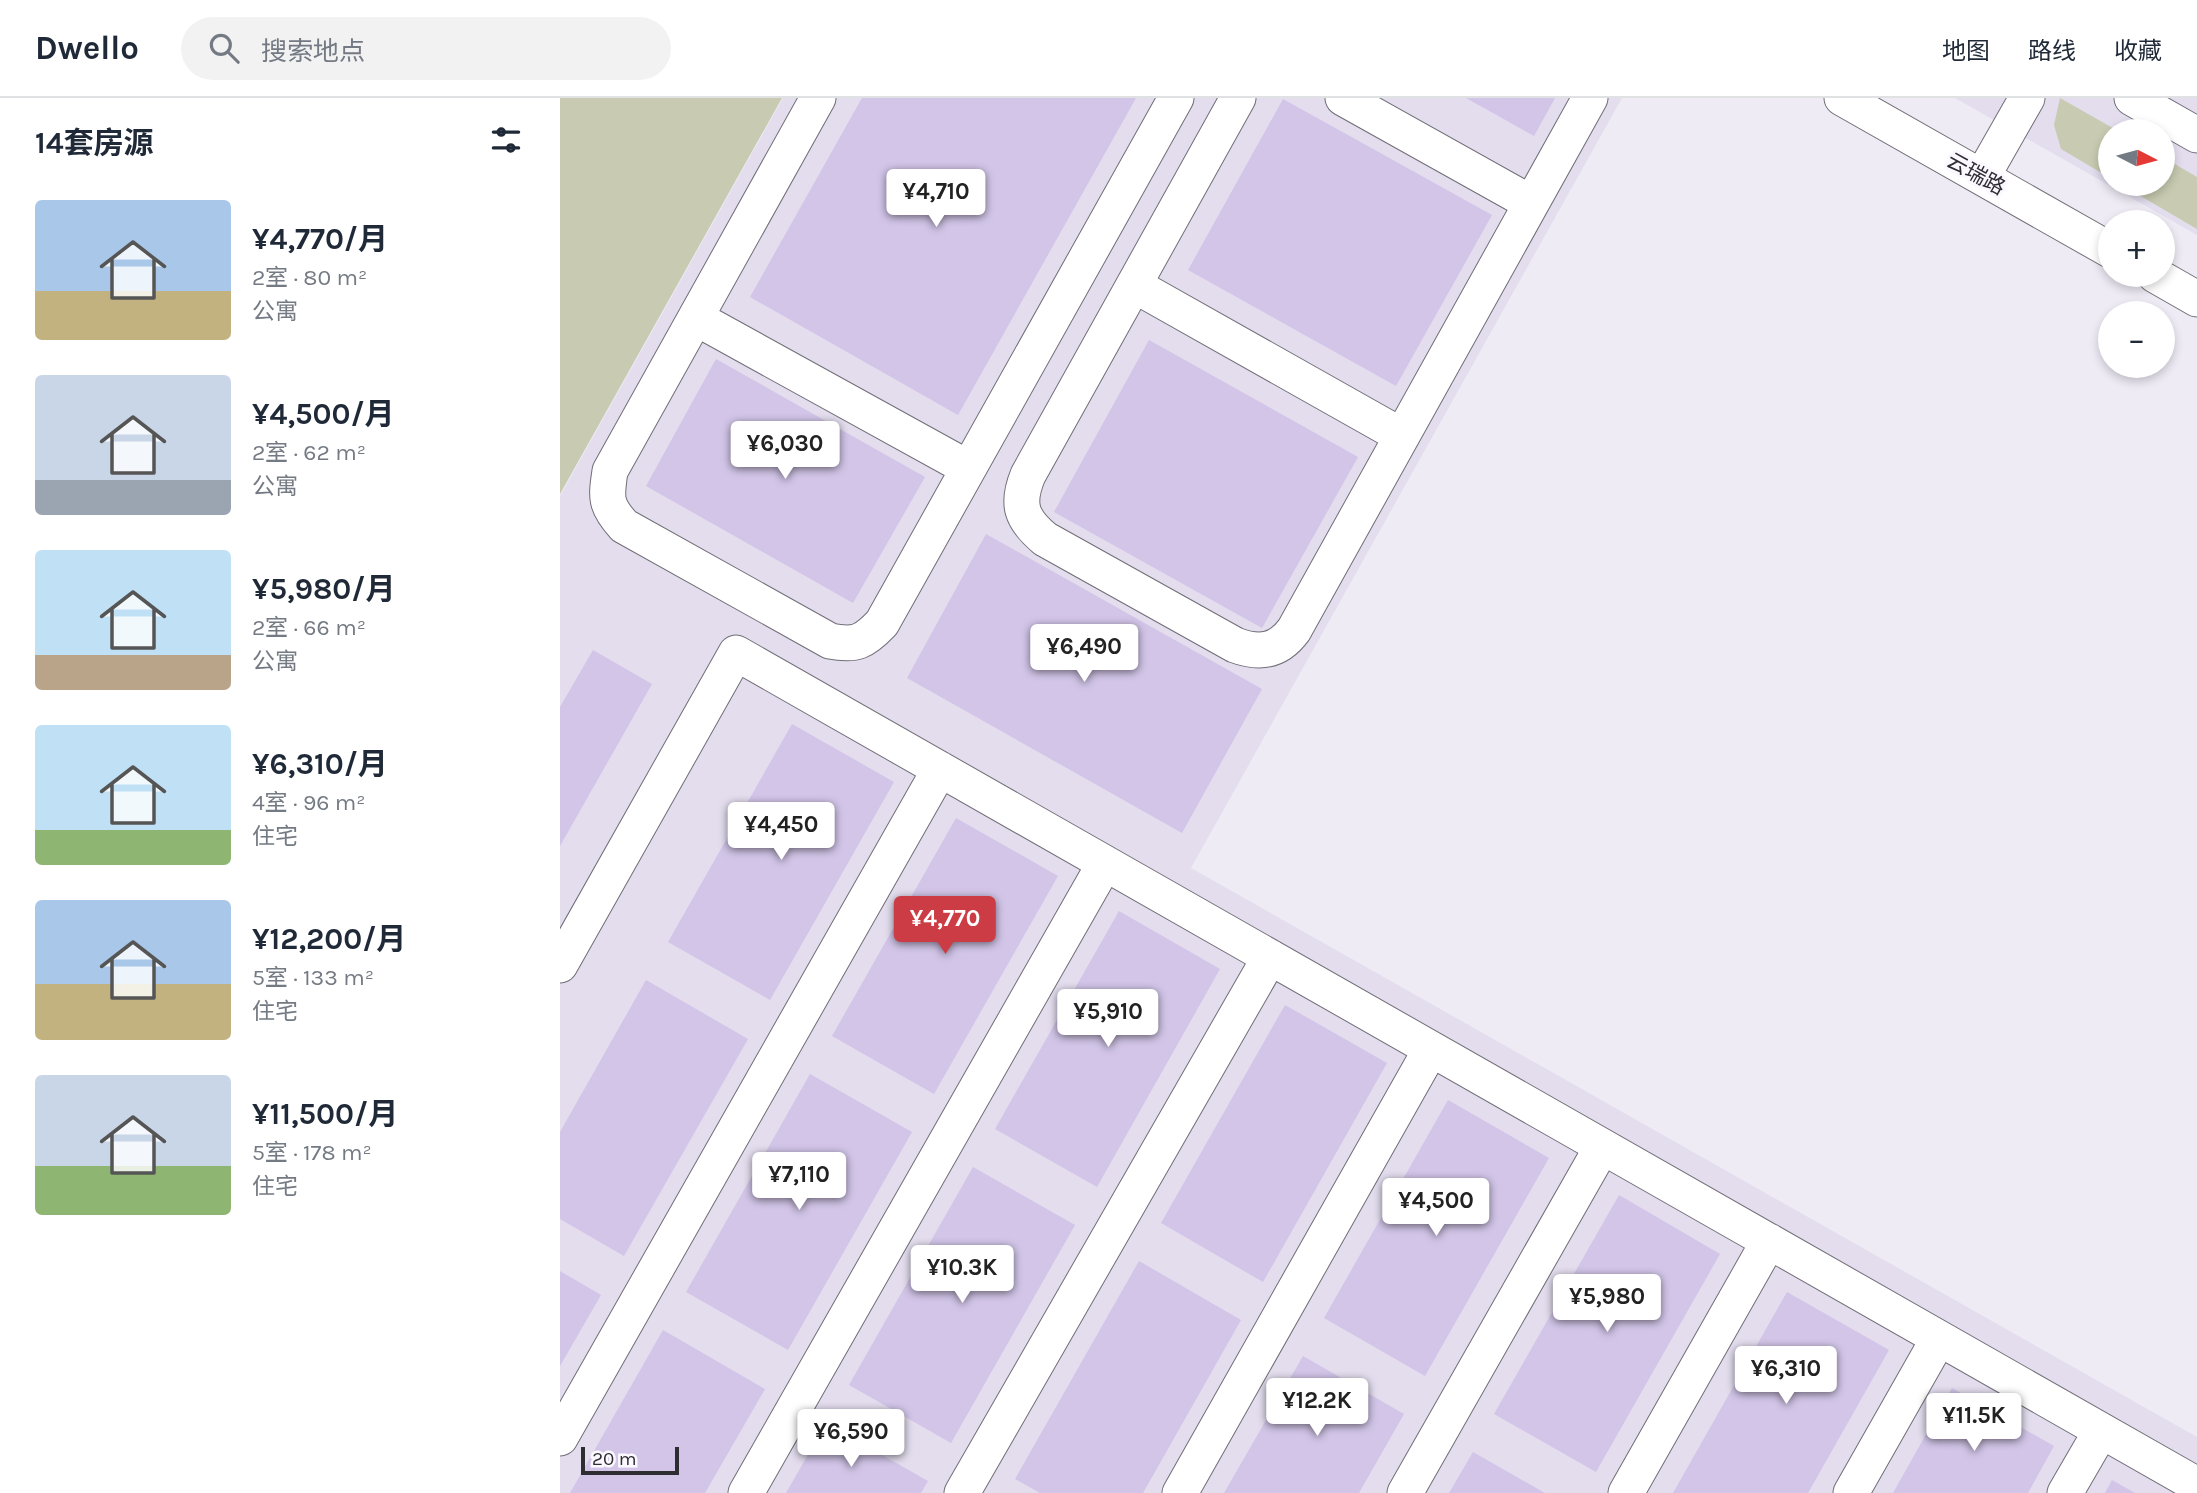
<!DOCTYPE html>
<html lang="zh">
<meta charset="utf-8">
<style>
:root{--surface:#fff;--page:#f2f2f3;--text:#1f2937;--muted:#747a83;--line:#e0e1e3;--accent:#cc3c44}
body{margin:0;font-family:Karla,"Noto Sans SC",sans-serif;background:var(--page);color:var(--text);height:100vh;display:flex;flex-direction:column;font-size:26px;white-space:nowrap}
*{box-sizing:border-box;margin:0}
p{font-size:23px;color:var(--muted)}
.icon{flex:none;width:38px;height:38px;fill:none;stroke:currentColor;stroke-width:2;stroke-linecap:round;stroke-linejoin:round}
.map{position:relative;flex:1;overflow:hidden}
.drawer{display:flex;flex-direction:column;background:var(--surface);width:560px}
.drawer>*{flex:none}
.needle{width:46px;rotate:96deg}
.buttons{position:absolute;left:1538px;top:21px;display:grid;gap:14px}
.buttons a{display:grid;place-items:center;width:77px;height:77px;border-radius:50%;background:var(--surface);box-shadow:0 4px 10px #0003;font-size:35px}
.scale{position:absolute;left:21px;bottom:18px;width:98px;box-sizing:border-box;padding-left:7px;border:4px solid #2e2d31;border-top:0;font-size:19px;line-height:24px;white-space:nowrap;color:#2e2d31;-webkit-text-stroke:5px #fbf9ff;paint-order:stroke}
.price{position:absolute;translate:-50% -60px;padding:0 16px;border-radius:7px;background:#fff;color:#222;font-size:23px;line-height:46px;filter:drop-shadow(0 2px 4px #0008)}
.price::after{content:'';position:absolute;left:50%;top:42px;width:21px;height:16px;margin-left:-10px;background:inherit;clip-path:polygon(0 0,100% 0,50% 100%)}
.price.current{background:var(--accent);color:#fff}
ul{padding:0;list-style:none}
li{display:flex;align-items:center;gap:21px;height:175px;padding:0 35px}
li span{display:grid;place-items:center;flex:none;width:196px;height:140px;border-radius:7px;color:#555}
li>.icon{margin-inline-start:auto}
span .icon{width:84px;height:84px;fill:#fffc;stroke-width:1}
li b{font-size:30px}
h2{display:flex;justify-content:space-between;align-items:center;height:84px;padding:0 35px;font-size:30px}
header{display:flex;align-items:center;gap:42px;box-sizing:border-box;height:98px;padding:0 35px;background:var(--surface);border-bottom:2px solid var(--line)}
header strong{font-size:33px}
nav{display:flex;gap:38px;margin-inline-start:auto;font-size:24px}
.search{width:490px;height:63px;background:var(--page);display:flex;align-items:center;gap:18px;box-sizing:border-box;padding:0 24px;border-radius:38px;color:var(--muted);font-size:26px}
main{display:flex;flex:1;min-height:0}
.map>svg:first-child{display:block}
</style>
<header>
<strong>Dwello</strong>
<div class="search"><svg class="icon" aria-label="search" viewBox="0 0 24 24"><circle cx="10" cy="10" r="6"/><path d="M15 15l6 6"/></svg>搜索地点</div>
<nav><a>地图</a><a>路线</a><a>收藏</a></nav>
</header>
<main>
<section class="drawer">
<h2>14套房源<svg class="icon" aria-label="filters" viewBox="0 0 24 24"><path d="M4 7h16M4 17h16"/><circle cx="9" cy="7" r="2"/><circle cx="15" cy="17" r="2"/></svg></h2>
<ul>
<li><span style="background:linear-gradient(#a9c7e8 65%,#c2b280 0)"><svg class="icon" aria-label="home" viewBox="0 0 24 24"><path d="M3 11l9-7 9 7M6 9v11h12V9"/></svg></span><div><b>¥4,770/月</b><p>2室 · 80 m²</p><p>公寓</p></div></li>
<li><span style="background:linear-gradient(#c9d6e8 75%,#9aa5b1 0)"><svg class="icon" aria-label="home" viewBox="0 0 24 24"><path d="M3 11l9-7 9 7M6 9v11h12V9"/></svg></span><div><b>¥4,500/月</b><p>2室 · 62 m²</p><p>公寓</p></div></li>
<li><span style="background:linear-gradient(#bfe0f5 75%,#b9a48a 0)"><svg class="icon" aria-label="home" viewBox="0 0 24 24"><path d="M3 11l9-7 9 7M6 9v11h12V9"/></svg></span><div><b>¥5,980/月</b><p>2室 · 66 m²</p><p>公寓</p></div></li>
<li><span style="background:linear-gradient(#bfe0f5 75%,#8fb573 0)"><svg class="icon" aria-label="home" viewBox="0 0 24 24"><path d="M3 11l9-7 9 7M6 9v11h12V9"/></svg></span><div><b>¥6,310/月</b><p>4室 · 96 m²</p><p>住宅</p></div></li>
<li><span style="background:linear-gradient(#a9c7e8 60%,#c2b280 0)"><svg class="icon" aria-label="home" viewBox="0 0 24 24"><path d="M3 11l9-7 9 7M6 9v11h12V9"/></svg></span><div><b>¥12,200/月</b><p>5室 · 133 m²</p><p>住宅</p></div></li>
<li><span style="background:linear-gradient(#c9d6e8 65%,#8fb573 0)"><svg class="icon" aria-label="home" viewBox="0 0 24 24"><path d="M3 11l9-7 9 7M6 9v11h12V9"/></svg></span><div><b>¥11,500/月</b><p>5室 · 178 m²</p><p>住宅</p></div></li>
</ul>
</section>
<div class="map">
<svg width="1637" height="1395" viewBox="0 0 1637 1395">
<rect width="100%" height="100%" fill="#eeebf5"/>
<path fill="#e3ddee" fill-rule="evenodd" d="M223,0H1062L631,770L1637,1339V1395H0V398Z
M1395,0H1637V137ZM1550,33H1603V86H1550Z"/>
<path fill="#c8cbb1" d="M0,0H222L0,396Z
M1500,0L1558,33H1550V80L1501,51L1494,27Z
M1603,59L1637,79V131L1560,86H1603Z"/>
<path fill="#d2c5e8" d="M302,0H576L398,317L190,199Z
M906,0H995L974,38Z
M723,1L932,117L836,288L628,172Z
M589,242L798,359L702,530L494,414Z
M156,261L365,379L293,505L86,388Z
M426,436L702,591L622,735L347,580Z
M33,552L92,586L0,748V609Z
M232,626L334,684L210,902L108,844Z
M396,720L498,778L374,996L272,938Z
M559,813L660,871L537,1089L435,1031Z
M86,882L188,941L64,1158L0,1121V1034Z
M725,907L827,965L703,1184L601,1125Z
M250,976L352,1034L228,1252L126,1194Z
M888,1002L989,1060L865,1278L764,1220Z
M413,1069L515,1127L391,1345L289,1287Z
M1059,1097L1160,1156L1036,1374L934,1316Z
M579,1163L681,1222L583,1395H480L455,1381Z
M0,1173L41,1197L0,1268Z
M1227,1194L1329,1252L1248,1395H1113Z
M103,1232L205,1291L145,1395H10Z
M743,1258L844,1316L799,1395H664Z
M1392,1290L1494,1348L1468,1395H1333Z
M266,1325L368,1383L361,1395H226Z
M913,1354L985,1395H889Z
M1552,1382L1575,1395H1545Z"/>
<g fill="none" stroke-linecap="round" stroke-linejoin="round">
<g stroke="#716e77" stroke-width="37">
<path id="minor" d="M258,0L50,373C46,400 45,407 64,428L270,543C296,548 304,544 322,525L616,0
M678,0L468,377C456,406 461,421 485,441L675,547C699,556 718,554 734,532L1030,0
M783,0L971,105
M1282,0L1550,152
M1572,0L1637,37
M1422,79L1467,0
M1595,177L1637,201
M574,187L842,338
M136,220L408,370
M0,867L176,555L1637,1387
M0,1340L380,671
M186,1395L545,765
M402,1395L710,859
M620,1395L871,951
M845,1395L1042,1049
M1066,1395L1209,1143
M1291,1395L1379,1240
M1505,1395L1541,1333"/>
</g>
<use href="#minor" stroke="#fff" stroke-width="35"/>
</g>
<g text-anchor="middle" dominant-baseline="central" stroke-width="6" stroke-linejoin="round" paint-order="stroke">
<g font-size="21" fill="#2e2d31" stroke="#fbf9ff">
<text transform="translate(1416 76) rotate(29)">云瑞路</text>
</g>
</g>
</svg>
<div class="buttons">
<a><svg class="needle" viewBox="-14 -14 28 28"><path d="M0-13l5 13h-10z" fill="#e53935"/><path d="M0 13l5-13h-10z" fill="#747a83"/></svg></a>
<a>+</a>
<a>−</a>
</div>
<div class="scale">20 m</div>
<b class="price" style="left:376px;top:131px">¥4,710</b>
<b class="price" style="left:225px;top:383px">¥6,030</b>
<b class="price" style="left:524px;top:586px">¥6,490</b>
<b class="price" style="left:221px;top:764px">¥4,450</b>
<b class="price current" style="left:385px;top:858px">¥4,770</b>
<b class="price" style="left:548px;top:951px">¥5,910</b>
<b class="price" style="left:239px;top:1114px">¥7,110</b>
<b class="price" style="left:876px;top:1140px">¥4,500</b>
<b class="price" style="left:402px;top:1207px">¥10.3K</b>
<b class="price" style="left:1047px;top:1236px">¥5,980</b>
<b class="price" style="left:1226px;top:1308px">¥6,310</b>
<b class="price" style="left:757px;top:1340px">¥12.2K</b>
<b class="price" style="left:1414px;top:1355px">¥11.5K</b>
<b class="price" style="left:291px;top:1371px">¥6,590</b>
</div>
</main>
